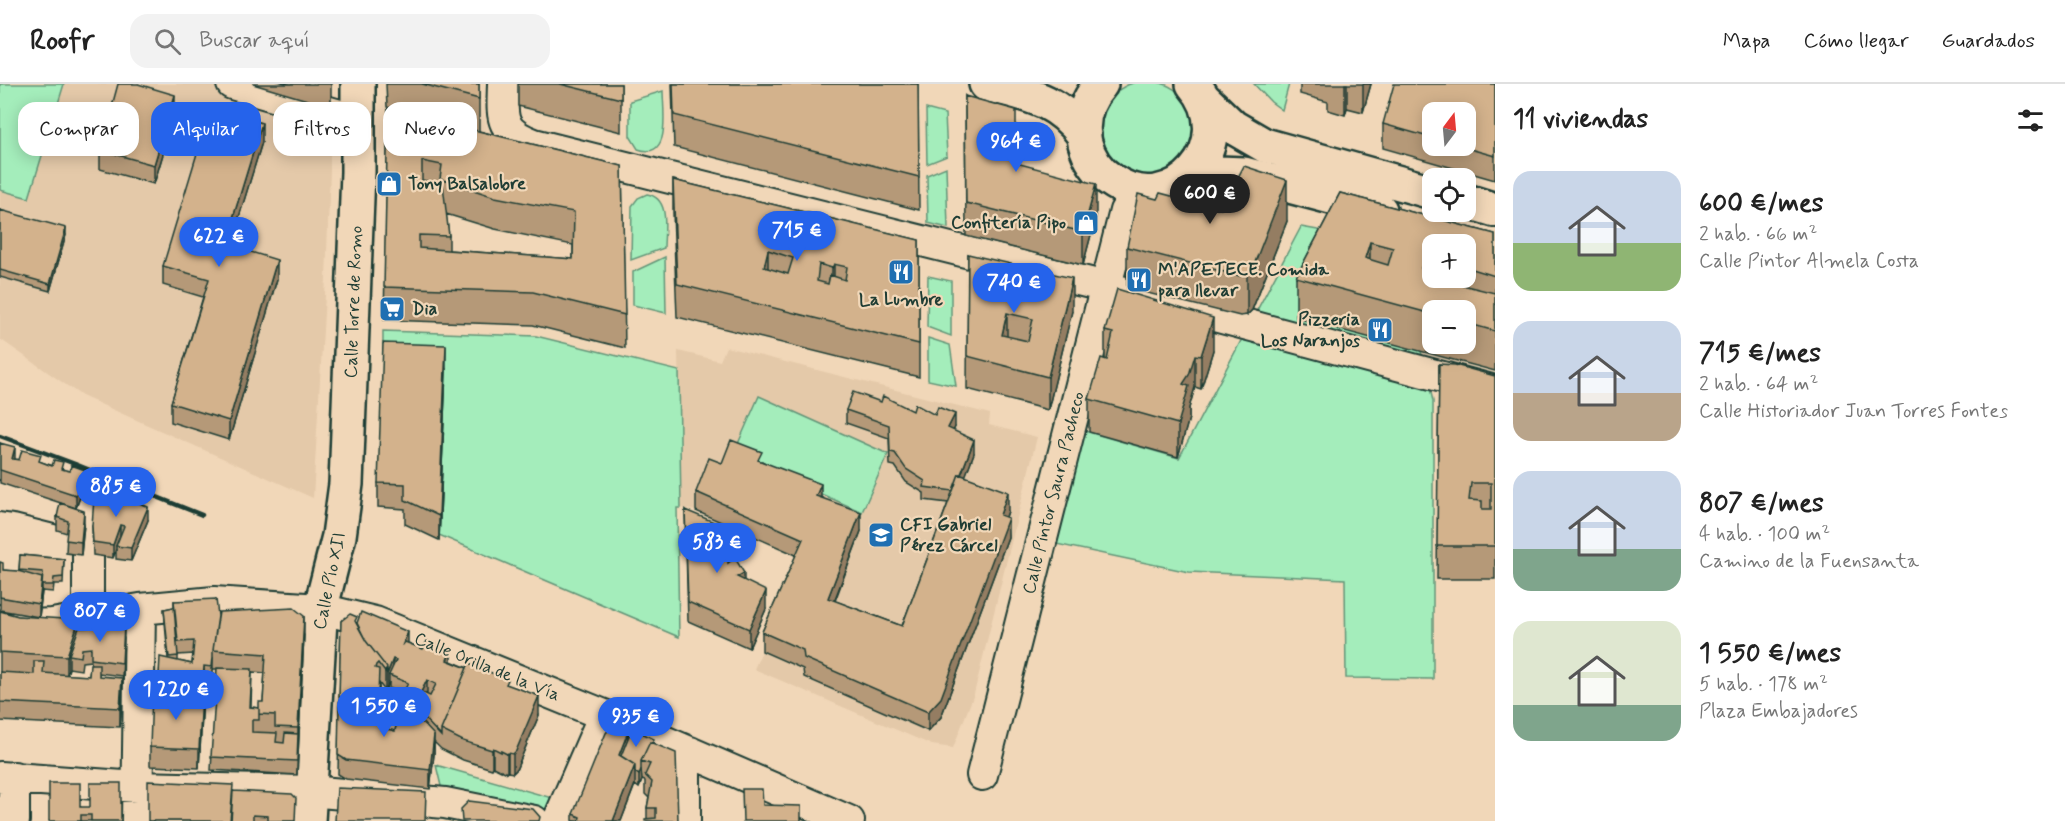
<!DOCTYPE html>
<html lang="es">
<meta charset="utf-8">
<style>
:root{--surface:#fff;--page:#f2f2f2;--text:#222;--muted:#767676;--line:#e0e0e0;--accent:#2563eb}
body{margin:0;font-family:Mynerve,sans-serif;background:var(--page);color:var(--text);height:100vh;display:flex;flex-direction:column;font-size:22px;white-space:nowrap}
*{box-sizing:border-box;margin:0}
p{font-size:20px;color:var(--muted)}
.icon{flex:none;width:33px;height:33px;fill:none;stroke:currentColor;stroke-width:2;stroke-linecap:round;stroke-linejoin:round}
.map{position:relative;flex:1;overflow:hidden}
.side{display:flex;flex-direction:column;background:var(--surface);width:570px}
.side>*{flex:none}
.banner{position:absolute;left:18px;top:18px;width:570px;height:54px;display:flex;gap:12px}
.needle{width:39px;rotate:16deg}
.buttons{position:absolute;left:1422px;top:18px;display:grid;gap:12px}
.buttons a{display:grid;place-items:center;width:54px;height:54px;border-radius:12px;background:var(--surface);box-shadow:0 3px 15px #0003;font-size:30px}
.price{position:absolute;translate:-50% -51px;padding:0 14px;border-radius:21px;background:var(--accent);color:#fff;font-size:20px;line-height:39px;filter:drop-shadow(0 2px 3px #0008)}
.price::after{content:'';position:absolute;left:50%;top:36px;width:18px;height:14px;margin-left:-9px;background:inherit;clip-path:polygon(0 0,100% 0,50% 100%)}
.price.current{background:#222;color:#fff}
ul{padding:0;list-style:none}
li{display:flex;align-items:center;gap:18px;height:150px;padding:0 18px}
li span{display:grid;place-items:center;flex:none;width:168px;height:120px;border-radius:18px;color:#555}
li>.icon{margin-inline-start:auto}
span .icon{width:72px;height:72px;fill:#fffc;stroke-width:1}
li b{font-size:26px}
h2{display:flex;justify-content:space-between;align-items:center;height:72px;padding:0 18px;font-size:26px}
.tag{padding:0 21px;border-radius:18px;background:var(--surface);box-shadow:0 3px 15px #0003;font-size:21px;line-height:54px}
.tag.current{background:var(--accent);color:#fff}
header{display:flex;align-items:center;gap:36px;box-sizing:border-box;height:84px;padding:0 30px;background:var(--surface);border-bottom:2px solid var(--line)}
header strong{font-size:28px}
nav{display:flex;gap:33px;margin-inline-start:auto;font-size:21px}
.search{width:420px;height:54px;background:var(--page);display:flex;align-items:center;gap:15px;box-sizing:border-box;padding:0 21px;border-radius:18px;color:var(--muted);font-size:22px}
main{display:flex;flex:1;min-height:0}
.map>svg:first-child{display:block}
</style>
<header>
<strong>Roofr</strong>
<div class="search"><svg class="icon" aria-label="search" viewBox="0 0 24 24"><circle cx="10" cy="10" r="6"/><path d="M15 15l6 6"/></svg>Buscar aquí</div>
<nav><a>Mapa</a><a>Cómo llegar</a><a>Guardados</a></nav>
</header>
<main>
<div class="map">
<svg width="1495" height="737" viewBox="0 0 1495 737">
<rect width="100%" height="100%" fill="#f1d7b8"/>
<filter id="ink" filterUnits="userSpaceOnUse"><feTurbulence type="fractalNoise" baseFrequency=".0167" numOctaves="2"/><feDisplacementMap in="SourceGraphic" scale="12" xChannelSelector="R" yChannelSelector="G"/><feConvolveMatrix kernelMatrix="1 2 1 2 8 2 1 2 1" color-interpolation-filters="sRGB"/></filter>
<g filter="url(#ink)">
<path fill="#e4c9a9" d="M0,0H232L330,29V86L326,195L313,414L82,312L0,255Z
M726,263L990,330L989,341L1037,353L974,610L953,664L932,661L754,585L803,474L696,427L681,424L678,267L720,277Z"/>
<path fill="#a4edbb" stroke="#629578" stroke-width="1.5" d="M1099 45a48 48 0 1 1 96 0a48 48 0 1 1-96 0Z
M0,0H64L29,114L0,106Z
M1254,0H1289L1282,26L1271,18Z
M663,7C663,26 672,77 638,65L630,52V17Z
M926,25L945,30L947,72L927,80Z
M946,83L948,144L928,139L927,91Z
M647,110C671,114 664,146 664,164L631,176L632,122L638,114Z
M1301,143L1340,150L1421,267L1433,317V595L1346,594L1345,495L1189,488L1042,457L1071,343L1179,374Z
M665,173L666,229L633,221V188Z
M928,192L951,197V252L927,243Z
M383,247L536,252L679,287L681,424H677L679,553L439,451L446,285L383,283Z
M928,254L950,261L956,302L928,296Z
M759,312L888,370L862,428L733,371Z
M436,681L566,718L558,737L445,719Z"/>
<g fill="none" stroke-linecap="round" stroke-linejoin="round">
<g stroke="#1f3d34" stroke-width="34">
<path id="minor" d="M232,0L336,30
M503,0C502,34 499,47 534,60L1106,203L1495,307
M0,412L21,415L88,432V534
M0,536L31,541L52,540L140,525L214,518L321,525L375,538L604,631L849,737
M982,691L1125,127L1133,115L1142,108
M0,693L137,703L309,707L445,719L534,737
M14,737V693
M137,737L140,525
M558,737L604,631
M685,737V685L690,668"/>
</g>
<g stroke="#1f3d34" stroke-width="38">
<path id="major" d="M986,0C1028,11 1056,14 1084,51
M1101,0C1086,17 1080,37 1085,59C1089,74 1098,88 1111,96C1173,140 1244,58 1193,0
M1204,15L1233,43L1264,61L1432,108
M1186,95L1219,89L1244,90L1380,126
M1466,117L1495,126
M308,737L320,536L324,511L339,452L346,400L358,88V0"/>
</g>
<use href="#minor" stroke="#f1d7b8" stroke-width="30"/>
<use href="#major" stroke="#f1d7b8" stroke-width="33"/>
<path stroke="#1f3d34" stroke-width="4.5" d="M0,352L75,380L202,431"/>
</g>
<path fill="#b59978" stroke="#1f3d34" stroke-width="1.5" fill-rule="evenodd" d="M253,0H331V23Z
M386,0H479V47L622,82L625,264L533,241L384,236L388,25L451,41L387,23ZM446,130L495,145L573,161V175L449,166V152Z
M518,0H621V48L518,22Z
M672,0H918L919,126L674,63Z
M1300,0H1371L1363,28L1347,24L1345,31L1328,26V18L1300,10Z
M1495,0V96L1383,64V40ZM1432,28L1466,62H1432Z
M965,12L1016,79L1096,132L1083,181L966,152Z
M175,30L154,100L100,85V66Z
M262,58L230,162L277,195L229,356L171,338V319L203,213L163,201V182Z
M673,96L919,156V293L677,233L673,129Z
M1340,109L1495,150V287L1296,234V193ZM1432,160H1466V194H1432ZM1432,226H1466V260H1432Z
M1157,115L1287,137L1252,226L1247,231L1240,232L1127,204V163Z
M0,126L66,151L50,207L0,193Z
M968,170L1072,227L1048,326L967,305Z
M1105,247L1213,266L1201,305L1195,303L1189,324V334L1178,373L1089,348V315L1105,275Z
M1439,280L1495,292V495H1437Z
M446,285L439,456L405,440V425L378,423V399Z
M881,318L913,327L955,343L953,347L974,369L965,392L1008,427L1006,433L1008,453L941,633L928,647L804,593L803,585L762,567V548L796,471L696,427V408L722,379L762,377L821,413L861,447L835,517L902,542L948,419L924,416V409L906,398L895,382L890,381L889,354L846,339V326Z
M0,359L15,375L41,378L63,385L85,399L76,424L0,399Z
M685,426L728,479L744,497L766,525L749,564L688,537Z
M57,433L84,440L81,471L66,469L67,449L57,446Z
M148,436L131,477L116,475V465L113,474L93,471L92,442Z
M20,471L64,475L63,500H54L53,508L42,507L39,533L0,526V478L3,486L19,488Z
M174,517L218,532L304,551L297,691L211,686L217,585H213L212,596L204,595L199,684L150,682V663L158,609L168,575L164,525L174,523ZM193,570L192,580L178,577V571ZM252,588L265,589L263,618L259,624L251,623Z
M0,527L18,532L124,554L122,592L99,589V592L122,613L120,643L0,637ZM91,577L89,592L67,591L69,584L81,586L82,578Z
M341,537L357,539L408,559L508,601L539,631L516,686L513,689L508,688L507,689L501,686V687L493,683L492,685L463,676L441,665L434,658V670L430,705L346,695L338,690ZM389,598V604L403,610L402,618L395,647L382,644L383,638L379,620V599L385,607Z
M628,654L654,659L678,737L647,735V724L649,714L645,710V697L642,696L639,704L635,701L621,737H573V730Z
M233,707L295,737H148Z
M80,723L121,737H49Z"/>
<path fill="#947d62" stroke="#1f3d34" stroke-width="1.5" d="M1345,0H1347V24L1345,31Z
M1363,0H1371L1363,28Z
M175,11V30L154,100V81Z
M262,39V58L225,179V160Z
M1287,96V137L1252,226L1247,231V191Z
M1096,100V132L1083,181V148Z
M66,144V151L50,207V200Z
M1370,158V199L1365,174Z
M768,166V199L764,183Z
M277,176V195L229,356V337Z
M834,180V212L832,217V184Z
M1072,194V227L1048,326V293Z
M1455,194H1459V221L1454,199Z
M1007,229V262L1002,251Z
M1213,234V266L1201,305V272Z
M446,261V285L439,456V432Z
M1195,271V303L1189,324V334L1178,373V340L1183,300Z
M955,330V343L948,358V344Z
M974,356V369L955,420V407Z
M15,363V376L12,375Z
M85,386V399L76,424V411Z
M821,400V419L816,412Z
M1008,408V427L1000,450V431Z
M148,423V436L131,477V464Z
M84,427V440L81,471V458Z
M861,428V447L828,533V514Z
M1008,434V453L941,633L928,647V628Z
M120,441V454L116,462V465L113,474V461Z
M744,489V508L737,493Z
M42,494V507L39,533V520Z
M766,507V525L749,564V545Z
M304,532V551L297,691L298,644Z
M79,536V555L69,571V584L67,591V572Z
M408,548V561L402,562Z
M451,566V579L447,576Z
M213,573V585L212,596V583Z
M393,575V588L389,591V598L387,603V590Z
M204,582V595L199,684V665Z
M387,584V603L385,607V588Z
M122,594V613L120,643V624Z
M427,596V609L421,621V608Z
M379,604L378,631L370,633V614Z
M539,612V631L516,686L513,689V670Z
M383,619V638L379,662V643Z
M628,648V667L623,679L619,671Z
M434,651V670L430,705V686Z
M493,664V683L492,685V666Z
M508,669V688L507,689V670Z
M635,681V700L621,737H613Z
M641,685L642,696L639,704V691Z"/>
<path fill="#d3b28c" stroke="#1f3d34" stroke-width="1.5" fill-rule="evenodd" d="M118,0H138L175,11L154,81L100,66Z
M422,0H479V15Z
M560,0H621V15Z
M673,0H918L919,93L674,31Z
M1394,0H1495V72L1459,62H1466V28H1432V54L1383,40Z
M965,12L1016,26V79L1096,100L1083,148L966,119Z
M211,23L262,39L225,160L277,176L229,337L171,319L209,195L163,182Z
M388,25L622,82L625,231L533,208L384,203ZM422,77L442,81L440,95L495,113L574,128L573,175L419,164V151L449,152L443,101L422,96Z
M1244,82L1287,96L1252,186L1247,191L1240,192L1127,163L1138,110L1157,115L1160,109L1221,125Z
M673,96L919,156V260L677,200ZM768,166L793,174L788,190L764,183ZM819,180L832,184L834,180L847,183L845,196L830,191L828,200L817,197Z
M1340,109L1495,150V192L1466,183V160H1432V179L1424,176L1421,184L1432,188V194H1455L1454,199L1495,209V247L1466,239V226H1432V230L1296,193ZM1370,158L1393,164L1388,181L1365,174Z
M0,126L66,144L50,200L0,186Z
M968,170L1072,194L1048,293L967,272ZM1007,229L1033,235L1028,257L1002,251Z
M1117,205L1213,234L1201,272L1195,271L1189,291L1183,300L1189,302L1178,340L1089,315L1101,274L1107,276L1113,249L1105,247Z
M383,259L446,261L439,432L405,416V400L378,399Z
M1439,280L1455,281L1495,292V462H1437ZM1471,399H1491V425H1482V417L1469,416Z
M853,308L881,318L883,312L913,327L915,320L935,331L938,323L955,330L948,344L974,356L961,390H959L953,407L924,403L925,397L906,385L895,369L890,368L889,341L846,326Z
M731,356L762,368L758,376L821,400L816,412L861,428L828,514L902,542L959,390L1008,408L1000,431L1008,434L941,614L928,628L804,574L803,566L762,548L803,455L696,408L709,374L722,379Z
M0,359L15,363L12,375L19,376L22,366L41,371L39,377L52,382L54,376L63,378L61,385L70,387L71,381L85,386L76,411L0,386Z
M95,400L148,423L131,464L116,462L124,442L120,441L113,461L93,458L92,442Z
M60,419L84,427L81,458L66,456L68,437L57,433Z
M685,426L726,443L728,479L735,474L744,489L737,493L766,507L749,545L688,518Z
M20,471L64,475L63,493L54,494L53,501H42L43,488L19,486Z
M0,478L3,479V486L18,487L42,494L39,520L0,513Z
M216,515L218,532L213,566V573L212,583L204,582L202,617V611L158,609L160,573L192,580L194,557L178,558L174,517Z
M174,523L178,572L169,573L164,525Z
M294,524L304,532L298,644L275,643V631L259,630V618H263L266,570L213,566L219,528Z
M0,527L18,532L79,536L67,572L0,568Z
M361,528L408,548L402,562L405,558L423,565L427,557L451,566L447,576L467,584L441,646V652L402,611L408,599L389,591L396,576L393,575L387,590V584L366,557L357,539ZM427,596L436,600L430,612L421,608Z
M350,530L357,533L355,537L366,557L387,584L385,588L378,579L376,581L375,584L379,585L378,612L370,614L339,613L341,537Z
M124,541L122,579L91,575V564L82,565L81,573L69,571L79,544Z
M34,577H44L43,589L89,592L90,580H99V592L122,594L120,624L0,618V588L34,590Z
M469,579L508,596L506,600L539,612L516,667L513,670L508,669L507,670L501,667V668L493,664L492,666L463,657L441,646Z
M217,584L252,585L250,623L259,624V636H252V648L277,649L276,658L284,659L285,649L298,650L297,677L211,673Z
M152,609L202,611L199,665L150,663Z
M401,616L434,651L430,686L346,676L338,671L339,622L370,623L383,619L379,643L395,647Z
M612,642L628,648L619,671L635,681L613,737H579L580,733L573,730L606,649Z
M632,644L654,655L652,659L650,658L641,677V685L639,691L635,688V681L621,672Z
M650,658L676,669L678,737H645V735L656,734V724H647L652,698L645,691L650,680L641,677Z
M148,697L233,701L230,737H148Z
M49,699H80V723H90V699H121V737H91V731H81V737H49Z
M337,704L426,708L425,737H335Z
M742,705H762L763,721L801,722V737H743Z
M233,707L292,710L296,714L295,737H268V732L253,731V737H231Z
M469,717L533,725L540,733L539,737H462L461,725Z"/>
</g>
<defs>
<g id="shop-square" transform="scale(1.35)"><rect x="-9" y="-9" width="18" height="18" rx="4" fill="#1f6fb2" stroke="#f1d7b8"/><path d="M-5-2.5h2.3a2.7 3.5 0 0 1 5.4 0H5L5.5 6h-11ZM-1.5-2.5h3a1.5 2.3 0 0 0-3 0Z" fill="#fff"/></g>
<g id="restaurant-square" transform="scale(1.35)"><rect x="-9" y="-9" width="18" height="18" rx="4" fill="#1f6fb2" stroke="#f1d7b8"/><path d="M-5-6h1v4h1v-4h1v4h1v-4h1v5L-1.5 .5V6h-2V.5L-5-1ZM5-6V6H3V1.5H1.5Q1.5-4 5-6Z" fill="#fff"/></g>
<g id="supermarket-square" transform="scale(1.35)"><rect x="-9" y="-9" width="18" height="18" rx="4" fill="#1f6fb2" stroke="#f1d7b8"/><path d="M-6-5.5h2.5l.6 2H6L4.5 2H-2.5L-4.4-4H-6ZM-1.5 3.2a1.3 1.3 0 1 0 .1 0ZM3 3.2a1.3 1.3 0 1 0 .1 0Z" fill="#fff"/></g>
<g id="school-square" transform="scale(1.35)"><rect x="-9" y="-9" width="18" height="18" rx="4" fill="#1f6fb2" stroke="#f1d7b8"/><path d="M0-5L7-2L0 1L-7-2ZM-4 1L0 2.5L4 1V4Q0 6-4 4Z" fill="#fff"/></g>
</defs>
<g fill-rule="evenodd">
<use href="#shop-square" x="389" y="100"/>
<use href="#shop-square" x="1086" y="139"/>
<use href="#restaurant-square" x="901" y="188"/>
<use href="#restaurant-square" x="1139" y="196"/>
<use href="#supermarket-square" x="392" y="225"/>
<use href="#restaurant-square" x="1380" y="246"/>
<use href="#school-square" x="881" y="451"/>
</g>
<g text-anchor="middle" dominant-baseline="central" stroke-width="4.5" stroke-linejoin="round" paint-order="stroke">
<g font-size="18" font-weight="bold" fill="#1f3d34" stroke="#f1d7b8" text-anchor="start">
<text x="408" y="100">Tony Balsalobre</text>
<text x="1066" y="139" text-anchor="end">Confitería Pipo</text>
<text x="1158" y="186">M'APETECE. Comida<tspan x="1158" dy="21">para llevar</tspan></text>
<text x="901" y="216" text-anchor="middle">La Lumbre</text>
<text x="412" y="225">Dia</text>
<text x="1360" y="236" text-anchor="end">Pizzeria<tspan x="1360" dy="21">Los Naranjos</tspan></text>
<text x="900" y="441">CFI Gabriel<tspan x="900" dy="21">Pérez Cárcel</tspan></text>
</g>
<g font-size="18" fill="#1f3d34" stroke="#f1d7b8">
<text transform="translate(354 218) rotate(-88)">Calle Torre de Romo</text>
<text transform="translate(1054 409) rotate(-76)">Calle Pintor Saura Pacheco</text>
<text transform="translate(330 497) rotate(-78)">Calle Pío XII</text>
<text transform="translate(487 583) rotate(22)">Calle Orilla de la Vía</text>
</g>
</g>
</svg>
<div class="buttons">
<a><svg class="needle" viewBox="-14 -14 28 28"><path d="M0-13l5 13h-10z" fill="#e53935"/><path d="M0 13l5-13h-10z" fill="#767676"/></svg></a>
<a><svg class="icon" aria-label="locate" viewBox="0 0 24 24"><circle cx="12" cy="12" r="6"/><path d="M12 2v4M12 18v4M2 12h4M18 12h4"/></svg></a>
<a>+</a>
<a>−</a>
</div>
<b class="price" style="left:1016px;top:89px">964 €</b>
<b class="price current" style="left:1210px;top:141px">600 €</b>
<b class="price" style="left:797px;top:178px">715 €</b>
<b class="price" style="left:219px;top:184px">622 €</b>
<b class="price" style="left:1014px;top:230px">740 €</b>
<b class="price" style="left:116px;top:434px">885 €</b>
<b class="price" style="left:717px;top:490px">583 €</b>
<b class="price" style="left:100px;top:559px">807 €</b>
<b class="price" style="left:176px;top:637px">1 220 €</b>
<b class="price" style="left:384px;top:654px">1 550 €</b>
<b class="price" style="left:636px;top:664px">935 €</b>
<div class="banner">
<a class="tag">Comprar</a>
<a class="tag current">Alquilar</a>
<a class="tag">Filtros</a>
<a class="tag">Nuevo</a>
</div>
</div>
<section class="side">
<h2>11 viviendas<svg class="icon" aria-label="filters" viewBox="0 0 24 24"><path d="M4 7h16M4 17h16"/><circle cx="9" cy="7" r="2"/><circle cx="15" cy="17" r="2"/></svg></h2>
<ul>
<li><span style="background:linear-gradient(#c9d6e8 60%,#8fb573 0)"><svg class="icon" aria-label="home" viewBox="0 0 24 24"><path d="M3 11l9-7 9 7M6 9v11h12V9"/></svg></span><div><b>600 €/mes</b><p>2 hab. · 66 m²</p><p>Calle Pintor Almela Costa</p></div></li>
<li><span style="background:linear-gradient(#c9d6e8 60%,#b9a48a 0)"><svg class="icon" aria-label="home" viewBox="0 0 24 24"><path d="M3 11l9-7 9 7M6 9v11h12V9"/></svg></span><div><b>715 €/mes</b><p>2 hab. · 64 m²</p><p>Calle Historiador Juan Torres Fontes</p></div></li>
<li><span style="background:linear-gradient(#c9d6e8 65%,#7fa58c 0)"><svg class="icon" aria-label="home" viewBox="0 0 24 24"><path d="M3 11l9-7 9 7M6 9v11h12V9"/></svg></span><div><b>807 €/mes</b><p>4 hab. · 100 m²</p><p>Camino de la Fuensanta</p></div></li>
<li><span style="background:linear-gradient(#dfe7d0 70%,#7fa58c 0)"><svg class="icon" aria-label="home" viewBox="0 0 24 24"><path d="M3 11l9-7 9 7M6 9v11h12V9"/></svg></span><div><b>1 550 €/mes</b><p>5 hab. · 178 m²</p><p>Plaza Embajadores</p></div></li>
</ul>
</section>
</main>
